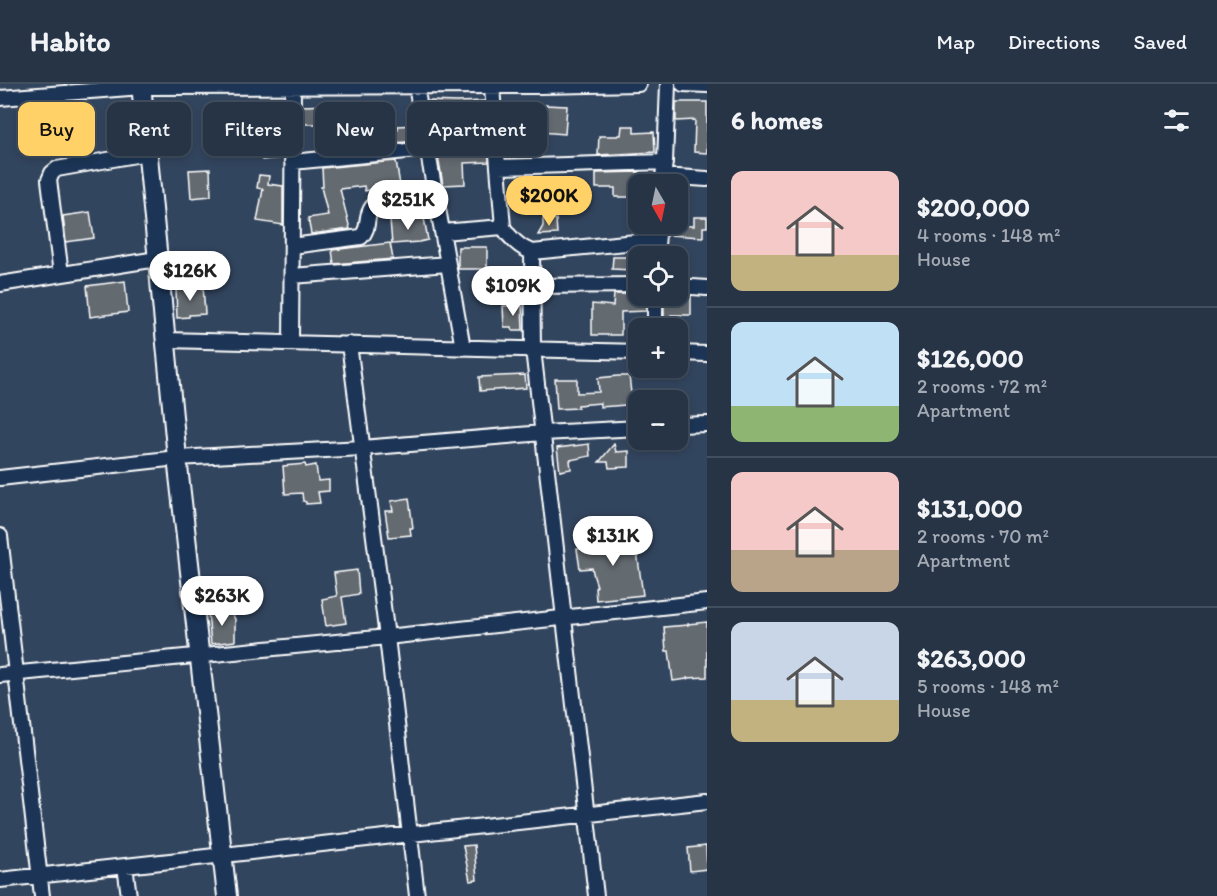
<!DOCTYPE html>
<meta charset="utf-8">
<style>
:root{--surface:#263446;--page:#323f51;--text:#f1f3f6;--muted:#a4aab3;--line:#424f5f;--accent:#ffd166}
body{margin:0;font-family:Itim,sans-serif;background:var(--page);color:var(--text);height:100vh;display:flex;flex-direction:column;font-size:22px;white-space:nowrap}
*{box-sizing:border-box;margin:0}
p{font-size:20px;color:var(--muted)}
.icon{flex:none;width:33px;height:33px;fill:none;stroke:currentColor;stroke-width:2;stroke-linecap:round;stroke-linejoin:round}
.map{position:relative;flex:1;overflow:hidden}
.details{display:flex;flex-direction:column;background:var(--surface);width:510px}
.details>*{flex:none}
.banner{position:absolute;left:18px;top:18px;width:570px;height:54px;display:flex;gap:12px}
.needle{width:39px;rotate:171deg}
.controls{position:absolute;left:628px;top:90px;display:grid;gap:12px}
.controls a{display:grid;place-items:center;width:60px;height:60px;border-radius:12px;background:var(--surface);box-shadow:0 3px 9px #0003,0 0 0 2px var(--line);font-size:30px}
.price{position:absolute;translate:-50% -51px;padding:0 14px;border-radius:21px;background:#fff;color:#222;font-size:20px;line-height:39px;filter:drop-shadow(0 2px 3px #0008)}
.price::after{content:'';position:absolute;left:50%;top:36px;width:18px;height:14px;margin-left:-9px;background:inherit;clip-path:polygon(0 0,100% 0,50% 100%)}
.price.current{background:var(--accent);color:#111}
ul{padding:0;list-style:none}
li{display:flex;align-items:center;gap:18px;height:150px;padding:0 24px}
li+li{border-top:2px solid var(--line)}
li span{display:grid;place-items:center;flex:none;width:168px;height:120px;border-radius:12px;color:#555}
li>.icon{margin-inline-start:auto}
span .icon{width:72px;height:72px;fill:#fffc;stroke-width:1}
li b{font-size:26px}
h2{display:flex;justify-content:space-between;align-items:center;height:72px;padding:0 24px;font-size:26px}
.pill{padding:0 21px;border-radius:12px;background:var(--surface);box-shadow:0 3px 9px #0003,0 0 0 2px var(--line);font-size:21px;line-height:54px}
.pill.current{background:var(--accent);color:#111}
header{display:flex;align-items:center;gap:36px;box-sizing:border-box;height:84px;padding:0 30px;background:var(--surface);border-bottom:2px solid var(--line)}
header strong{font-size:28px}
nav{display:flex;gap:33px;margin-inline-start:auto;font-size:21px}
main{display:flex;flex:1;min-height:0}
.map>svg:first-child{display:block}
</style>
<header>
<strong>Habito</strong>
<nav><a>Map</a><a>Directions</a><a>Saved</a></nav>
</header>
<main>
<div class="map">
<svg width="707" height="812" viewBox="0 0 707 812">
<rect width="100%" height="100%" fill="#32455e"/>
<filter id="ink" filterUnits="userSpaceOnUse"><feTurbulence type="fractalNoise" baseFrequency=".0167" numOctaves="2"/><feDisplacementMap in="SourceGraphic" scale="12" xChannelSelector="R" yChannelSelector="G"/><feConvolveMatrix kernelMatrix="1 2 1 2 8 2 1 2 1" color-interpolation-filters="sRGB"/></filter>
<g filter="url(#ink)">
<path fill="#646a70" stroke="#fff" stroke-width="1.5" d="M261,17L284,18V40H260Z
M429,17L457,18L484,17L489,78L464,79L465,100L443,101Z
M676,18H707V69L694,68L695,36L676,37Z
M331,21L332,40H302V22Z
M545,21L567,22L565,50L540,48V62H531V71H506L505,50H524L523,36H530V31L545,30Z
M414,41L417,57L371,61L370,44L398,45V42Z
M622,42H634V49L654,48L655,68L598,71L599,52H618V51H621Z
M326,44H341V60H350V63L322,66V54H326Z
M284,57L283,74L262,76L261,59Z
M396,77L400,101L382,106L381,104L365,107L364,102L340,105L350,145L311,150L308,134L328,131L321,103H323L322,84Z
M210,85L211,112L191,114L189,86Z
M640,88L639,113H615V104H596V89Z
M259,91L269,92L268,100L283,102V141L257,137L263,105L257,104Z
M90,128L94,154L66,158L63,132Z
M694,133H707V143H703V153L667,151L668,141L694,142Z
M424,134L428,156L419,158L392,160L390,136Z
M543,135H556L557,150L538,151L543,142Z
M390,159L393,175L334,180L332,166Z
M458,163H487V185H458Z
M613,173H633L632,186L612,185Z
M125,197L128,228L90,233L87,202Z
M192,201H203L205,230L189,231V233L177,234L176,205L192,204Z
M614,210H639V212H646V227L621,228V251H592V220L613,222Z
M664,212H691V231H671L672,244H664Z
M522,221L523,246H512L511,243H504L503,222Z
M525,291L526,304L480,307L479,293Z
M618,292H629L631,309L639,308V320L600,323V319L578,321V324L557,325L555,295H577V309L599,308L598,294Z
M589,360L590,372L570,376L571,385L560,387L557,364Z
M614,360L616,368L629,367V383L609,384L608,378H599Z
M305,380L306,383L316,381L318,397L329,396V407L318,408L320,419L306,420V418L303,417L302,409L285,410L283,382Z
M409,414L413,444H410L411,451L389,453L385,427H393L391,417Z
M610,452L611,457L635,454L643,511L596,516L595,504L597,502L594,493L592,484L580,485L577,465L587,463L586,455Z
M357,486L359,510L342,513L346,539L326,542L322,515L337,512L334,489Z
M231,526L232,530L235,535V557L211,560L208,529Z
M707,538V593L687,594V595L673,597L669,567H666L664,543L688,541V540Z
M474,761L477,796L470,797L463,762Z
M706,762L707,785L690,787L688,764Z"/>
<g fill="none" stroke-linecap="round" stroke-linejoin="round">
<g stroke="#fff" stroke-width="18">
<path id="street" d="M683,0L707,1
M416,2L463,264
M492,2L498,83
M0,14L142,3L540,2L639,0
M292,78L428,65
M663,92L707,95
M662,100L665,78L668,0
M503,143L498,83L665,78
M442,148L503,143C509,153 520,164 532,168L657,156
M292,162L361,153C370,143 365,137 370,127C378,108 416,108 435,105
M532,168L533,265L596,812
M656,172L659,140
M61,190L49,96L52,89L57,85L147,69
M292,192L448,180
M0,200L157,175
M532,202L639,201
M678,202L707,204
M655,212V244
M166,256L639,268
M291,259L293,3
M349,260L387,553L417,812
M678,269L707,270
M678,341L707,340
M0,394L177,374L362,364L543,349L639,344
M0,452L42,812
M0,591L387,553L707,518
M125,782L129,812
M0,796L707,717"/>
</g>
<g stroke="#fff" stroke-width="22">
<path id="secondary" d="M141,0L177,374L227,812"/>
</g>
<use href="#street" stroke="#1d3557" stroke-width="14"/>
<use href="#secondary" stroke="#1d3557" stroke-width="18"/>
</g>
</g>
</svg>
<div class="controls">
<a><svg class="needle" viewBox="-14 -14 28 28"><path d="M0-13l5 13h-10z" fill="#e53935"/><path d="M0 13l5-13h-10z" fill="#a4aab3"/></svg></a>
<a><svg class="icon" aria-label="locate" viewBox="0 0 24 24"><circle cx="12" cy="12" r="6"/><path d="M12 2v4M12 18v4M2 12h4M18 12h4"/></svg></a>
<a>+</a>
<a>−</a>
</div>
<b class="price current" style="left:549px;top:143px">$200K</b>
<b class="price" style="left:408px;top:147px">$251K</b>
<b class="price" style="left:190px;top:218px">$126K</b>
<b class="price" style="left:513px;top:233px">$109K</b>
<b class="price" style="left:613px;top:483px">$131K</b>
<b class="price" style="left:222px;top:543px">$263K</b>
<div class="banner">
<a class="pill current">Buy</a>
<a class="pill">Rent</a>
<a class="pill">Filters</a>
<a class="pill">New</a>
<a class="pill">Apartment</a>
</div>
</div>
<section class="details">
<h2>6 homes<svg class="icon" aria-label="filters" viewBox="0 0 24 24"><path d="M4 7h16M4 17h16"/><circle cx="9" cy="7" r="2"/><circle cx="15" cy="17" r="2"/></svg></h2>
<ul>
<li><span style="background:linear-gradient(#f6c9c9 70%,#c2b280 0)"><svg class="icon" aria-label="home" viewBox="0 0 24 24"><path d="M3 11l9-7 9 7M6 9v11h12V9"/></svg></span><div><b>$200,000</b><p>4 rooms · 148 m²</p><p>House</p></div></li>
<li><span style="background:linear-gradient(#bfe0f5 70%,#8fb573 0)"><svg class="icon" aria-label="home" viewBox="0 0 24 24"><path d="M3 11l9-7 9 7M6 9v11h12V9"/></svg></span><div><b>$126,000</b><p>2 rooms · 72 m²</p><p>Apartment</p></div></li>
<li><span style="background:linear-gradient(#f6c9c9 65%,#b9a48a 0)"><svg class="icon" aria-label="home" viewBox="0 0 24 24"><path d="M3 11l9-7 9 7M6 9v11h12V9"/></svg></span><div><b>$131,000</b><p>2 rooms · 70 m²</p><p>Apartment</p></div></li>
<li><span style="background:linear-gradient(#c9d6e8 65%,#c2b280 0)"><svg class="icon" aria-label="home" viewBox="0 0 24 24"><path d="M3 11l9-7 9 7M6 9v11h12V9"/></svg></span><div><b>$263,000</b><p>5 rooms · 148 m²</p><p>House</p></div></li>
</ul>
</section>
</main>
